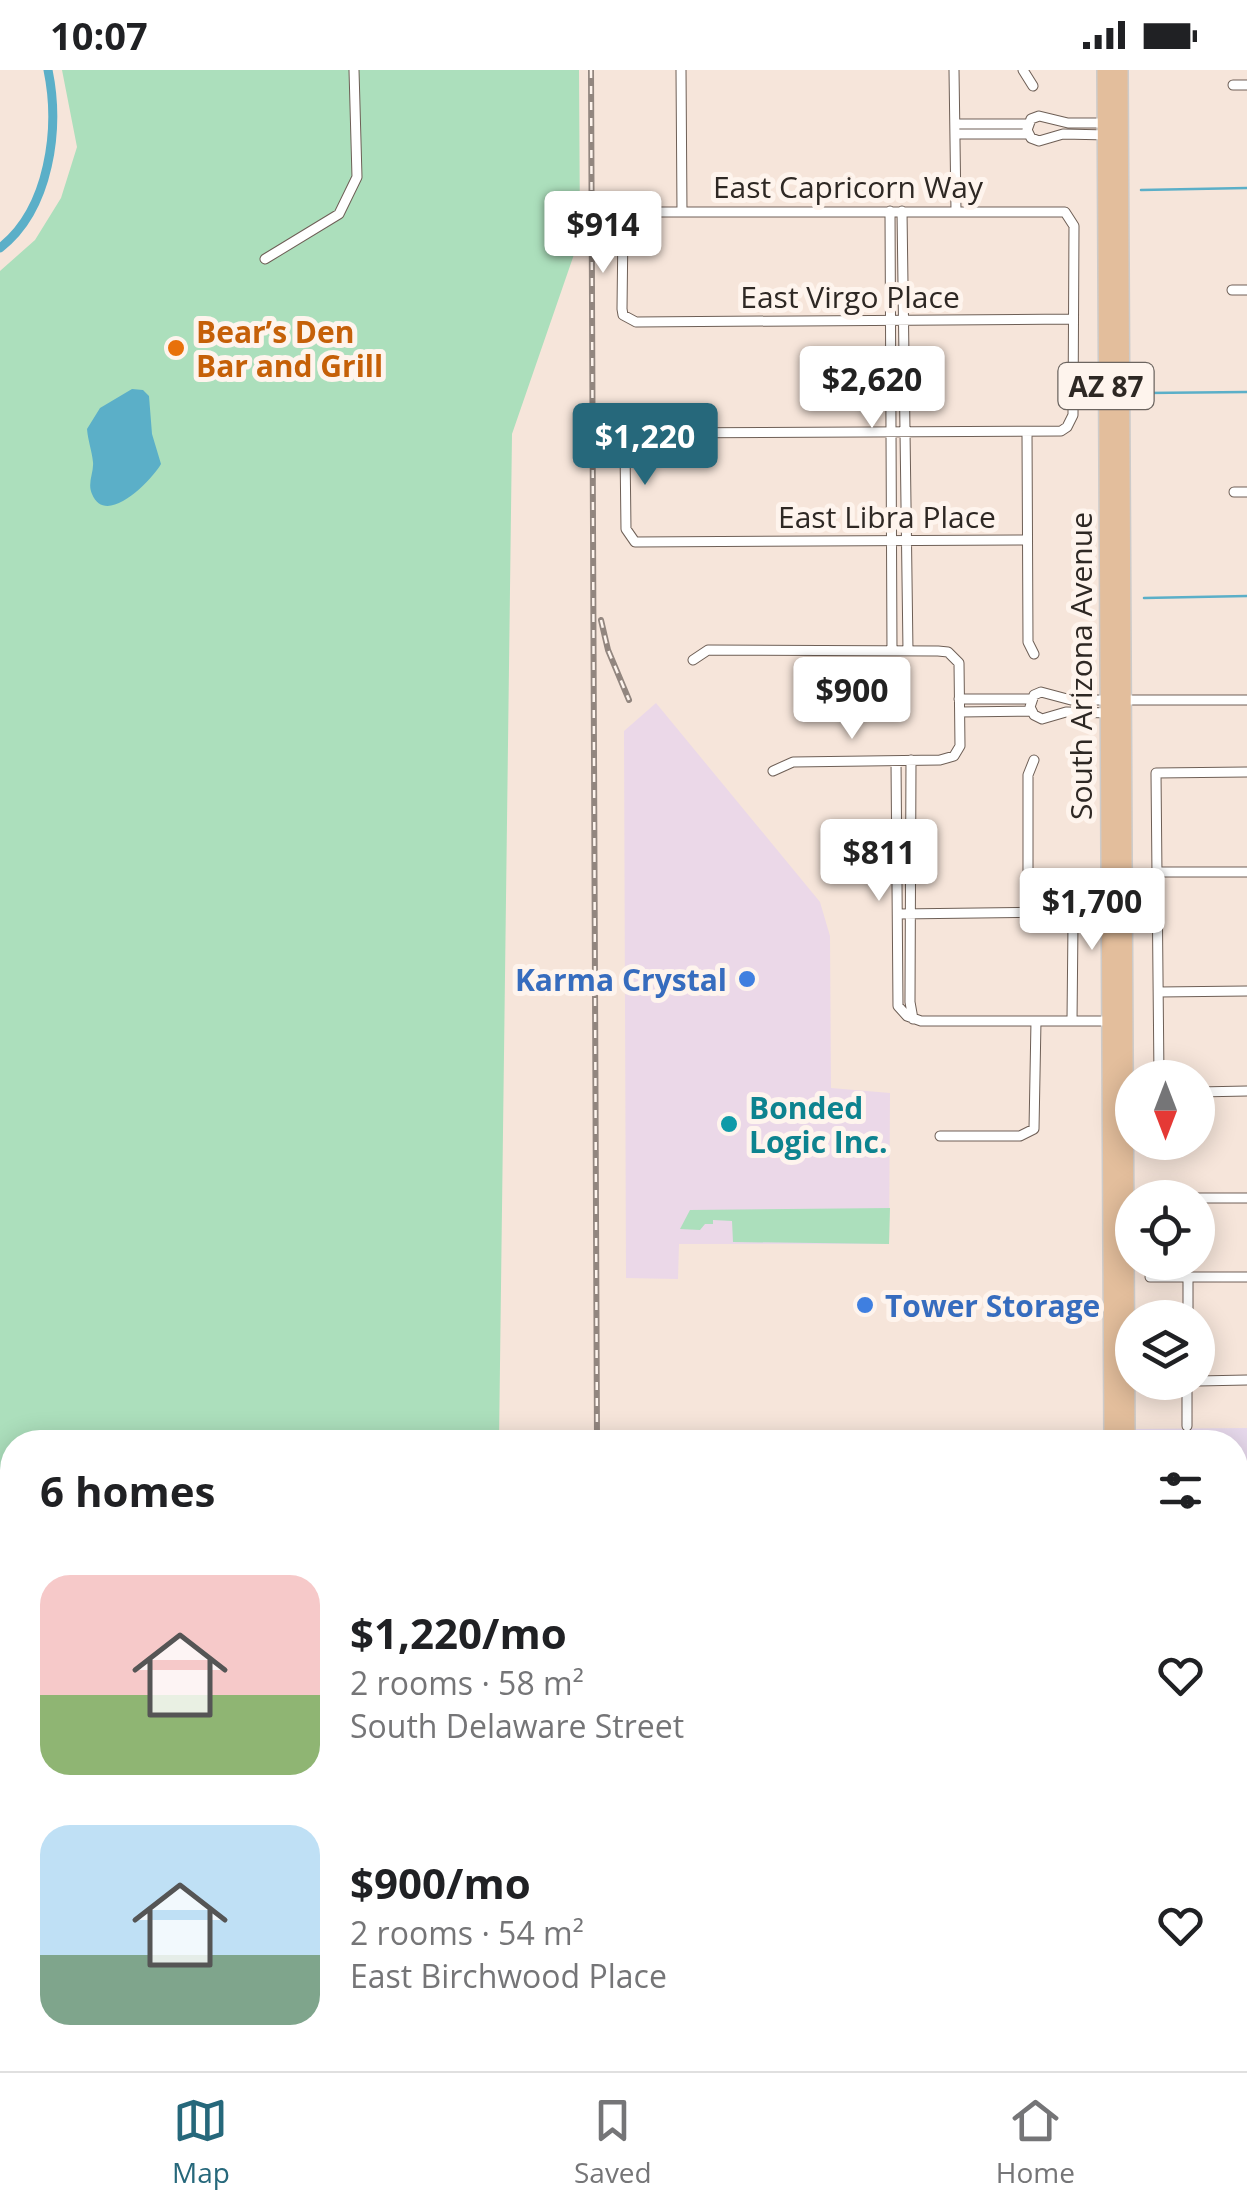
<!DOCTYPE html>
<meta charset="utf-8">
<style>
:root{--surface:#fff;--page:#f2f2f2;--text:#202124;--muted:#757577;--line:#e0e0e0;--accent:#26687b}
body{margin:0;font-family:"Open Sans",sans-serif;background:var(--page);color:var(--text);height:100vh;display:flex;flex-direction:column;font-size:38px;white-space:nowrap}
*{box-sizing:border-box;margin:0}
p{font-size:32px;color:var(--muted)}
.icon{flex:none;width:55px;height:55px;fill:none;stroke:currentColor;stroke-width:2;stroke-linecap:round;stroke-linejoin:round}
.map{position:relative;flex:1;overflow:hidden}
.panel{position:absolute;left:0px;top:1360px;width:1248px;height:642px;display:flex;flex-direction:column;background:var(--surface);border-radius:40px 40px 0 0;box-shadow:0 5px 25px #0003}
.panel>*{flex:none}
.needle{width:65px;rotate:180deg}
.controls{position:absolute;left:1115px;top:990px;display:grid;gap:20px}
.controls a{display:grid;place-items:center;width:100px;height:100px;border-radius:50%;background:var(--surface);box-shadow:0 5px 25px #0003;font-size:50px}
.price{position:absolute;translate:-50% -85px;padding:0 22px;border-radius:10px;background:#fff;color:#222;font-size:32px;line-height:65px;filter:drop-shadow(0 2px 5px #0008)}
.price::after{content:'';position:absolute;left:50%;top:60px;width:30px;height:22px;margin-left:-15px;background:inherit;clip-path:polygon(0 0,100% 0,50% 100%)}
.price.active{background:var(--accent);color:#fff}
ul{padding:0;list-style:none}
li{display:flex;align-items:center;gap:30px;height:250px;padding:0 40px}
li span{display:grid;place-items:center;flex:none;width:280px;height:200px;border-radius:30px;color:#555}
li>.icon{margin-inline-start:auto}
span .icon{width:120px;height:120px;fill:#fffc;stroke-width:1}
li b{font-size:42px}
h2{display:flex;justify-content:space-between;align-items:center;height:120px;padding:0 40px;font-size:42px}
.status{display:flex;justify-content:space-between;align-items:center;height:70px;padding:0 50px;background:var(--surface);direction:ltr}
.status svg{height:28px;fill:currentColor}
.tab-bar{display:flex;justify-content:space-around;align-items:center;height:140px;border-top:2px solid var(--line);background:var(--surface);font-size:28px;color:var(--muted)}
.tab-bar a{display:grid;justify-items:center;gap:5px}
.tab-bar .active{color:var(--accent)}
.map>svg:first-child{display:block}
</style>
<div class="status"><b>10:07</b><svg viewBox="0 0 49 12"><path d="M0 12V9h3v3zM5 12V6h3v6zM10 12V3h3v9zM15 12V0h3v12zM26 1h20v11H26zM47 4h2v5h-2z"/></svg></div>
<div class="map">
<svg width="1247" height="2001" viewBox="0 0 1247 2001">
<rect width="100%" height="100%" fill="#f6e5da"/>
<path fill="#e7d9ec" d="M1247,1358V1598H1235V1372H1136V1359Z
M1235,1632H1247V1858H1235Z
M823,1990H1095L1094,2001H823Z"/>
<path fill="#ebd8e8" d="M656,633L820,832L830,866L831,1018L890,1023L889,1174H679L678,1209L626,1208L624,661Z"/>
<path fill="#acdfbc" d="M62,0H579L580,167L512,364L499,1372H12V1612H0V201L35,170L61,128L77,77Z
M890,1138L889,1174L733,1172L732,1151L713,1150V1154H705L700,1160L680,1159L690,1140Z"/>
<path fill="#5bafc8" d="M132,319L143,320L149,326L152,364L161,394C152,410 106,458 92,424C87,413 94,403 93,392C92,381 88,371 87,359L100,338Z"/>
<g fill="none" stroke-linecap="round" stroke-linejoin="round">
<path stroke="#5bafc8" stroke-width="2.5" d="M1141,120L1247,118
M1145,323L1247,322
M1144,528L1247,526"/>
<path stroke="#5bafc8" stroke-width="9" d="M0,178C50,139 60,58 48,0"/>
<g stroke="#6e5f56" stroke-width="11">
<path id="street" d="M681,0L682,142
M954,0L956,141
M1023,0L1033,16
M1233,15H1247
M955,54H1028
M955,64H1028
M1108,65L1063,64L1039,71L1031,68L1027,60L1031,49L1039,46L1068,53H1109
M890,141L892,581
M902,141L908,581
M265,189L339,144L357,107L354,0
M1232,220H1247
M1027,362L1028,572L1034,584
M1234,422H1247
M1027,470L635,472L626,459L625,379L632,367L646,363L1061,361L1067,357L1073,345L1074,156L1065,142H649L629,147L623,157L622,239L623,245L636,252L1073,249
M693,590L708,580L938,581L948,582L959,593L960,676L954,686L940,690L793,692L773,701
M959,629H1032
M960,642L1031,641
M1111,643L1066,642L1042,649L1034,645L1030,637L1034,625L1041,622L1071,630H1247
M911,690L910,932L913,949
M896,691L898,936L907,946L921,951H1110
M1158,802H1247
M856,808L877,798L902,800
M1028,842V705L1034,690
M899,844L1054,842L1066,846L1073,854L1072,951
M1159,922L1247,921
M1159,1008L1156,703L1247,702
M1198,1022L1247,1021
M940,1066H1020L1034,1059L1036,951
M1133,1128C1147,1121 1166,1123 1181,1128
M1198,1128H1247
M1150,1207H1247
M1188,1248V1208
M1198,1311L1247,1310
M1187,1356V1312
M0,1671H12
M0,1751L12,1750
M1235,1940H1247
M559,1990V2001
M636,1990V2001
M0,1996L12,1981
M168,2001L183,1990
M353,2001L354,1995L472,2001
M1214,2001V1990"/>
</g>
<g stroke="#6e5f56" stroke-width="16">
<path id="secondary" d="M1235,1607H1247
M1235,1622H1247
M0,1625H12
M0,1640H12"/>
</g>
<g stroke="#cdcbca" stroke-width="18">
<path id="primary" d="M1105,0L1112,1372
M1120,0L1127,1372
M1108,2001V1990
M1126,2001V1990"/>
</g>
<use href="#street" stroke="#fff" stroke-width="9"/>
<use href="#secondary" stroke="#f1dece" stroke-width="14"/>
<use href="#primary" stroke="#e3be9c" stroke-width="15"/>
<g stroke="#92867f" stroke-width="6">
<path id="rail" d="M591,0L597,1372
M601,550L608,580L629,630
M599,1990L600,2001"/>
</g>
<use href="#rail" stroke="#fef4ed" stroke-width="2.5" stroke-dasharray="8" stroke-linecap="butt"/>
</g>
<circle fill="#e8710a" stroke="#fef4ed" stroke-width="4" cx="176" cy="278" r="10"/>
<g fill="#3f7fe0" stroke="#fef4ed" stroke-width="4">
<circle cx="747" cy="909" r="10"/>
<circle cx="865" cy="1235" r="10"/>
</g>
<circle fill="#0f9aa8" stroke="#fef4ed" stroke-width="4" cx="729" cy="1054" r="10"/>
<g text-anchor="middle" dominant-baseline="central" stroke-width="10" stroke-linejoin="round" paint-order="stroke">
<rect fill="#fef4ed" stroke="#6c6560" stroke-width="2.5" x="1058.5" y="293" width="95" height="46" rx="8"/>
<g font-size="28" font-weight="bold" fill="#2e2824">
<text x="1106" y="316">AZ 87</text>
</g>
<g font-size="30" fill="#2e2824" stroke="#fef4ed">
<text x="848" y="116">East Capricorn Way</text>
<text x="850" y="226">East Virgo Place</text>
<text x="887" y="446">East Libra Place</text>
<text transform="translate(1080 596) rotate(-90)">South Arizona Avenue</text>
</g>
<g font-size="30" font-weight="bold" fill="#c56008" stroke="#fef4ed" text-anchor="start">
<text x="196" y="261">Bear’s Den<tspan x="196" dy="34">Bar and Grill</tspan></text>
</g>
<g font-size="30" font-weight="bold" fill="#366cbe" stroke="#fef4ed" text-anchor="end">
<text x="727" y="909">Karma Crystal</text>
<text x="885" y="1235" text-anchor="start">Tower Storage</text>
</g>
<g font-size="30" font-weight="bold" fill="#0d838f" stroke="#fef4ed" text-anchor="start">
<text x="749" y="1037">Bonded<tspan x="749" dy="34">Logic Inc.</tspan></text>
</g>
</g>
</svg>
<div class="controls">
<a><svg class="needle" viewBox="-14 -14 28 28"><path d="M0-13l5 13h-10z" fill="#e53935"/><path d="M0 13l5-13h-10z" fill="#757577"/></svg></a>
<a><svg class="icon" aria-label="locate" viewBox="0 0 24 24"><circle cx="12" cy="12" r="6"/><path d="M12 2v4M12 18v4M2 12h4M18 12h4"/></svg></a>
<a><svg class="icon" aria-label="layers" viewBox="0 0 24 24"><path d="M12 4l9 5-9 5-9-5zM3 14l9 5 9-5"/></svg></a>
</div>
<b class="price" style="left:603px;top:206px">$914</b>
<b class="price" style="left:872px;top:361px">$2,620</b>
<b class="price active" style="left:645px;top:418px">$1,220</b>
<b class="price" style="left:852px;top:672px">$900</b>
<b class="price" style="left:879px;top:834px">$811</b>
<b class="price" style="left:1092px;top:883px">$1,700</b>
<section class="panel">
<h2>6 homes<svg class="icon" aria-label="filters" viewBox="0 0 24 24"><path d="M4 7h16M4 17h16"/><circle cx="9" cy="7" r="2"/><circle cx="15" cy="17" r="2"/></svg></h2>
<ul>
<li><span style="background:linear-gradient(#f6c9c9 60%,#8fb573 0)"><svg class="icon" aria-label="home" viewBox="0 0 24 24"><path d="M3 11l9-7 9 7M6 9v11h12V9"/></svg></span><div><b>$1,220/mo</b><p>2 rooms · 58 m²</p><p>South Delaware Street</p></div><svg class="icon" aria-label="heart" viewBox="0 0 24 24"><path d="M12 20l-8-8c-3-5 5-10 8-4 3-6 11-1 8 4z"/></svg></li>
<li><span style="background:linear-gradient(#bfe0f5 65%,#7fa58c 0)"><svg class="icon" aria-label="home" viewBox="0 0 24 24"><path d="M3 11l9-7 9 7M6 9v11h12V9"/></svg></span><div><b>$900/mo</b><p>2 rooms · 54 m²</p><p>East Birchwood Place</p></div><svg class="icon" aria-label="heart" viewBox="0 0 24 24"><path d="M12 20l-8-8c-3-5 5-10 8-4 3-6 11-1 8 4z"/></svg></li>
</ul>
</section>
</div>
<nav class="tab-bar">
<a class="active"><svg class="icon" aria-label="map" viewBox="0 0 24 24"><path d="M3 6l6-2 6 2 6-2v14l-6 2-6-2-6 2zM9 4v14M15 6v14"/></svg>Map</a>
<a><svg class="icon" aria-label="saved" viewBox="0 0 24 24"><path d="M7 4h10v16l-5-4-5 4z"/></svg>Saved</a>
<a><svg class="icon" aria-label="home" viewBox="0 0 24 24"><path d="M3 11l9-7 9 7M6 9v11h12V9"/></svg>Home</a>
</nav>
